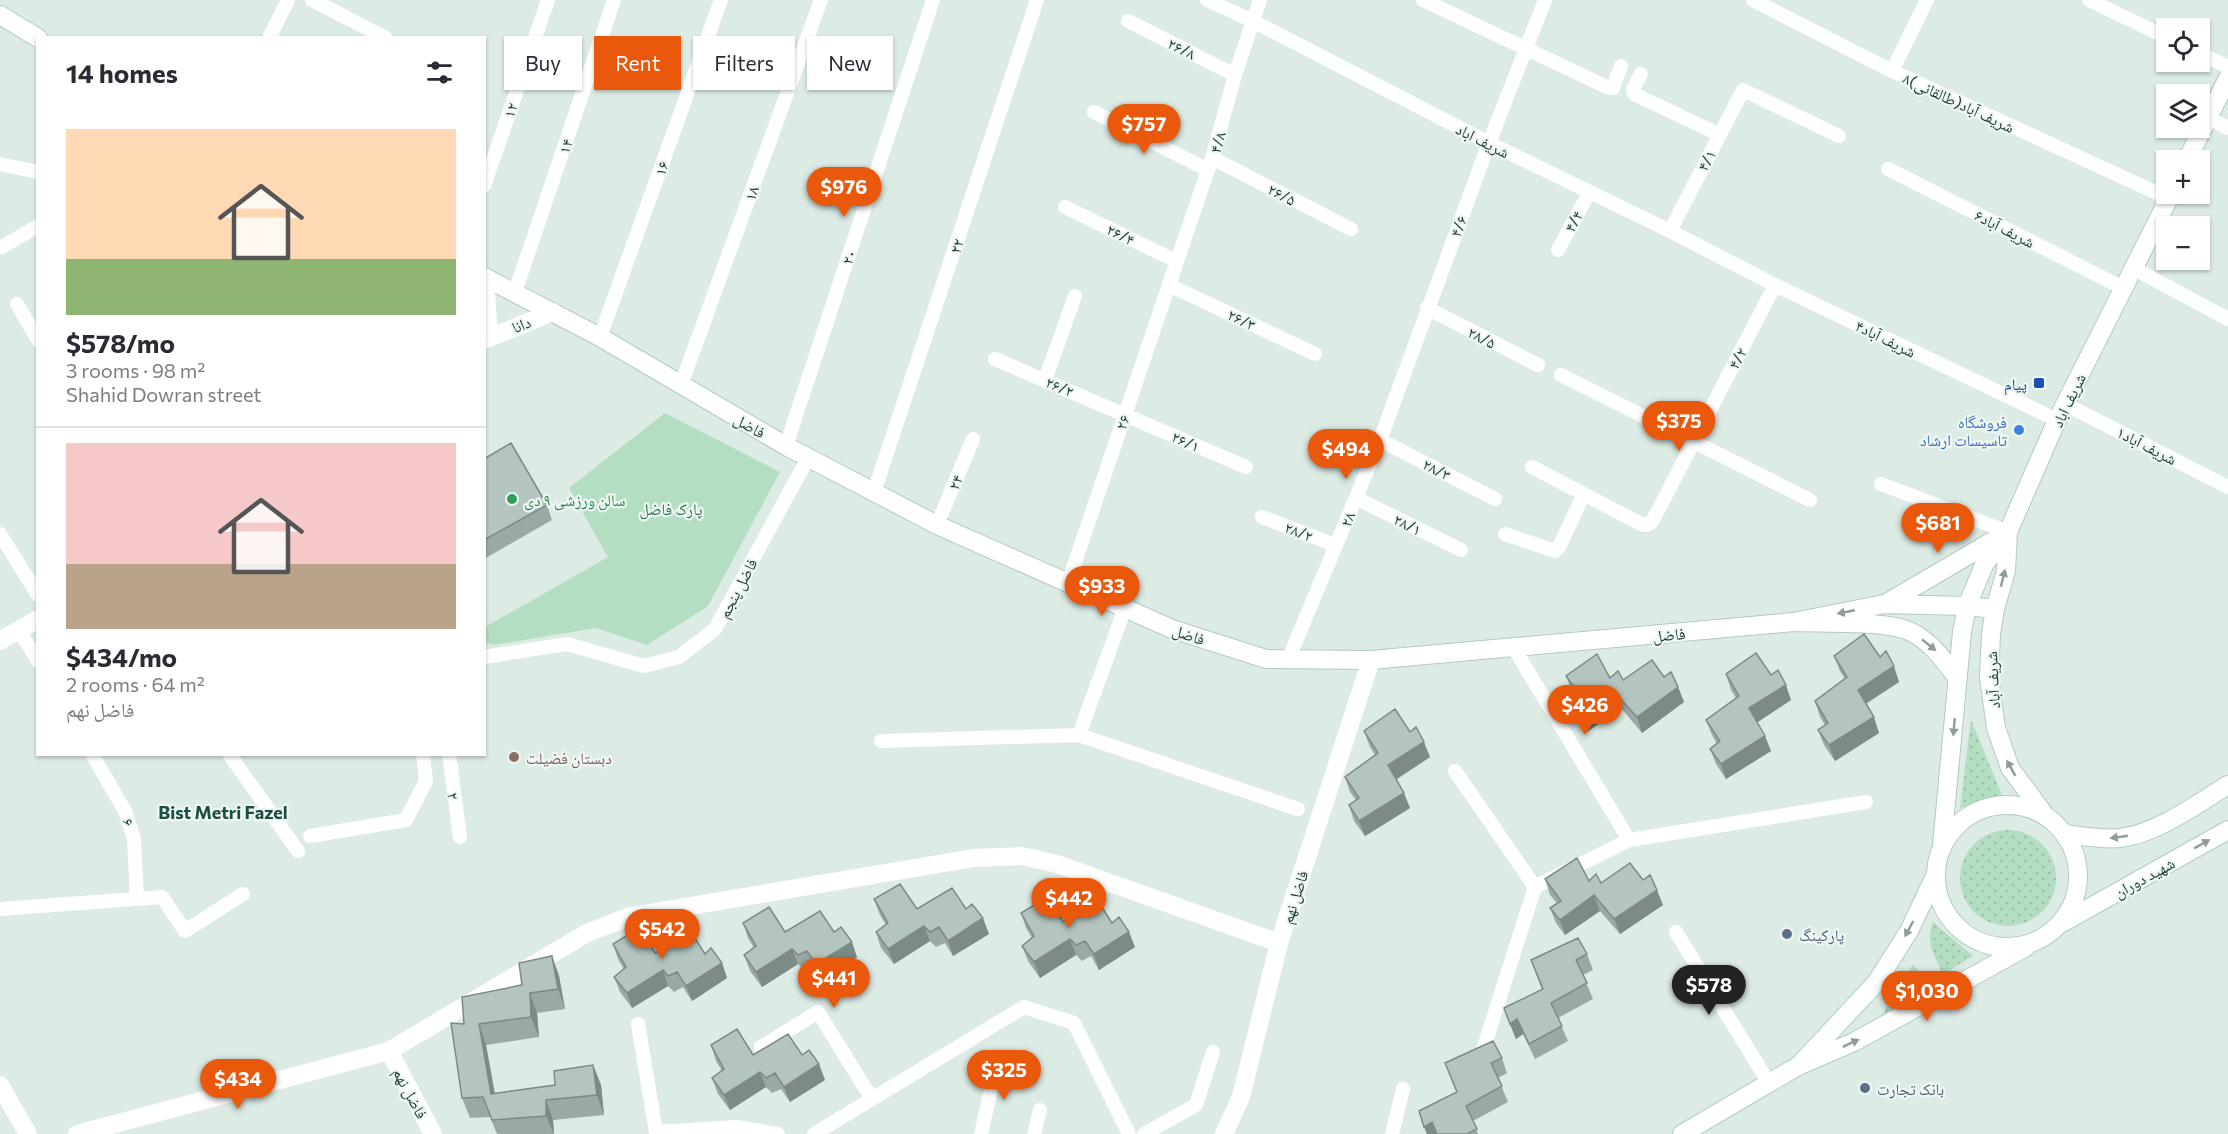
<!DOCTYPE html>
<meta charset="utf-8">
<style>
:root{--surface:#fff;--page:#f2f2f3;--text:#2b2b33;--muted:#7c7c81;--line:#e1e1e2;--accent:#ea580c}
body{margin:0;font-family:Commissioner,"Noto Naskh Arabic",sans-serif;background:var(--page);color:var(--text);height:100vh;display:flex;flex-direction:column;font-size:22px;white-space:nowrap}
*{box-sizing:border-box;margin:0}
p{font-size:20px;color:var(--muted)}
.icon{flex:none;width:33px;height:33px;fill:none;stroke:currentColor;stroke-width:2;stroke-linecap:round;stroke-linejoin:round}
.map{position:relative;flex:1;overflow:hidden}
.panel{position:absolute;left:36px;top:36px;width:450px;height:720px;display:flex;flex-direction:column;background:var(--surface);border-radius:0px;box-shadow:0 2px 4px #0004}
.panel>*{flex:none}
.hud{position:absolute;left:504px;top:36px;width:570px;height:54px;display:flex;gap:12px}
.buttons{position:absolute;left:2156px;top:18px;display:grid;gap:12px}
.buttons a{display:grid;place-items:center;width:54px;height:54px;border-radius:0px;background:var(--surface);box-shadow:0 2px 4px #0004;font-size:30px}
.price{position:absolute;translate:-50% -51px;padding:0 14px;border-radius:21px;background:var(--accent);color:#fff;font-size:20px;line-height:39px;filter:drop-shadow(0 2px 3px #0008)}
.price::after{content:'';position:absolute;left:50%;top:36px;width:18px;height:14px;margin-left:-9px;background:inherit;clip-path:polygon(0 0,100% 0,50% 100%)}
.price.on{background:#222;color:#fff}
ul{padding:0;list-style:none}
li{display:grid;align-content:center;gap:12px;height:318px;padding:0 30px}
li+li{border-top:2px solid var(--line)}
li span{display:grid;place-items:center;height:186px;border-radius:0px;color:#555}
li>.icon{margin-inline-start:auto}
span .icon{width:108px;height:108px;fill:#fffc;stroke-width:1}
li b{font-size:26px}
h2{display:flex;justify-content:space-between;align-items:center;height:72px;padding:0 30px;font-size:26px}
.chip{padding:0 21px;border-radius:0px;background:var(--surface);box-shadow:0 2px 4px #0004;font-size:21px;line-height:54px}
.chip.on{background:var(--accent);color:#fff}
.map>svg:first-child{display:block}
</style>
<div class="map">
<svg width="2228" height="1134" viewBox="0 0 2228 1134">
<defs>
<pattern id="grass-dots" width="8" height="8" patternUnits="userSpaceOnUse" patternTransform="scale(1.5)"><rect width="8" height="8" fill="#b4dec1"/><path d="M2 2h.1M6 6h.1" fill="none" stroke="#9abfa6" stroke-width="1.8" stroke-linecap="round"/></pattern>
</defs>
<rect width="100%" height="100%" fill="#ddebe5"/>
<path fill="url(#grass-dots)" d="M1971,720L2002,795L1960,808Z
M1960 878a48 48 0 1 1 96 0a48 48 0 1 1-96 0Z
M1933,922L1973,956L1943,974C1934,954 1925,944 1933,922Z
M1913,964L1929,986L1881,1016Z"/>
<path fill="#b4dec1" d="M665,413L780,472L708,606L647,645L596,628L494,645L485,642V627L608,557L569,488Z"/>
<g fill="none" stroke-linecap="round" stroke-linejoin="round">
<g stroke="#b0cbc2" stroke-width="20">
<path id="secondary" d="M0,15L38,38
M2187,160L2228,78
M484,277L600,337L786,446L937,525L1172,629L1266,659L1371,660L1793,622
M2008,532L2006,571L1995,609L1991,634L1989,677L1996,728L2010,768L2044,814
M1885,604L2001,536
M1958,679C1944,660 1928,637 1904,629C1876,621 1824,623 1793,622L1884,604L1967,606L1995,609
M1936 876a71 71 0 1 1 142 0a71 71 0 1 1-142 0Z
M2065,834C2083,836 2102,840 2120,838C2156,834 2197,804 2228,785
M1942,845L1962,632L1967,606L1984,565L2008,532L2057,420L2171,194
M2064,922L2228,830
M1803,1061L1876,983L1909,931L1935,876
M1682,1134L1798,1066L1854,1042L2026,947"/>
</g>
<path stroke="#fff" stroke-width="14" d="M312,0L386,38
M1207,0L1253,21L1489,143L1670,231L1775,285L2057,420
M1423,0L1607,87L1613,88L1621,66
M1753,0L1892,71L2168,198
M2089,0L2166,37
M1128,21L1235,75
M269,38L288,0
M2199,53L2228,67
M1892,71L1927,0
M1641,74L1633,89L1634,94L1720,135
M1094,112L1208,170
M2208,118L2228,128
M1212,158L1351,229
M0,164L38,172
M1888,169L2123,288
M484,186L548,0
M1065,207L1176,261
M1670,231L1743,90L1839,136
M0,248L38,226
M1558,250L1589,193
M2133,268L2228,319
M1169,285L1315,354
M515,292L614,0
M17,304L38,340
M1427,308L1538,365
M600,337L721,0
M995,359L1246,467
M1561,375L1810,500
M1045,380L1075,296
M681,385L821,0
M2065,404L2228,487
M1380,440L1495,499
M786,446L933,0
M1532,467L1641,524L1647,525L1652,522L1775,285
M1881,484L2008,532
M874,492L1037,0
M1356,498L1461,550
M1262,517L1335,545
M937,525L973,439
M0,534L38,595
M1505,534L1555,551L1559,547L1584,494
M1068,583L1212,158L1235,75L1260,0
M19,630L38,661
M1514,648L1629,840
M484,657L567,644L644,666L679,657L715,629L808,458
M1288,660L1380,440L1489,143L1545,0
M1079,735L1125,608
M881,741L1079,735L1298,809
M92,754L125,811L134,839L137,899
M229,754L298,851
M449,754L460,837
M1455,771L1535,887
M310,836L406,820L426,781L423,754
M0,909L162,897L185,931L243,894
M1676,932L1769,1083
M638,1024L656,1132L737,1127L778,1134
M761,1047L818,1012L872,1099
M1484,1047L1535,887L1629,840L1866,802
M814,1134L1024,1007L1074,1023L1129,1134
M981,1134L997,1062
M1034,1134L1040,1110
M1144,1134L1196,1105L1213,1052
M1392,1134L1403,1089"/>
<path stroke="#fff" stroke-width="18" d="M485,277L489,337
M484,340L553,312
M0,641L38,619
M389,1051L433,1134
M0,1085L28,1134
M77,1134L389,1051L587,933L631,916L974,858L1022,856L1057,864L1279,943
M1224,1134L1241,1097L1279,943L1371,660"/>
<use href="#secondary" stroke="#fff" stroke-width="18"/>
</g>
<path fill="#9aa9a3" d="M484,459L547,505L552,520L484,559Z
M1834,656L1880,657L1899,682L1866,704L1879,733L1835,761L1824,745L1818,730L1825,725L1820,717L1815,701L1845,679L1840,671Z
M1726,674L1771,675L1791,700L1757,722L1771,751L1726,779L1716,764L1710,749L1717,744L1712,735L1706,720L1736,698L1731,690Z
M1566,676L1623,680L1664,677L1678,687L1684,702L1642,733L1621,708L1587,732L1577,721L1572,705L1578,700L1572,692Z
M1364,731L1410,732L1430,757L1396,779L1410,808L1365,836L1354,821L1349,805L1356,800L1350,792L1345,777L1375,755L1370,747Z
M1545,879L1589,881L1601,883L1643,880L1663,905L1620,934L1600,911L1565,935L1556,923L1550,908L1557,903L1550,895Z
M874,899L917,909H966L989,934L953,956L945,943L936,947L930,941L894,964L881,948L876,932L886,925L880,915Z
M1021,913L1063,922L1112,923L1135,947L1099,970L1091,956L1082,961L1076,955L1040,978L1028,961L1022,946L1032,938L1026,928Z
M743,923L785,932H834L857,957L822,980L813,966L804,970L798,964L762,987L750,971L744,955L754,948L748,938Z
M613,944L655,953L705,954L722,963L727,978L692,1001L683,987L674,992L668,986L632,1008L620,992L614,977L624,969L618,959Z
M1587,954L1593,970L1583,975L1593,999L1558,1018L1568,1041L1535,1059L1523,1034L1516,1039L1504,1008L1542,990L1531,960Z
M552,956L559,976L565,1009L537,1013L539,1037L486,1045L495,1093L555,1085L593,1065L601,1085L604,1115L553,1120L554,1134H497L490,1117L470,1118L462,1098L464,1024L522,985Z
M711,1045L753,1055H802L825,1080L790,1102L781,1089L772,1093L766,1087L730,1110L718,1094L712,1078L722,1071L716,1061Z
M1502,1058L1507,1073L1498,1078L1508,1102L1473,1121L1478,1134H1427L1419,1111L1457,1093L1445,1063Z"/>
<path fill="#7d8a85" d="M1894,666L1899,682L1863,705L1858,690Z
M1786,685L1791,700L1755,724L1749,708Z
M1678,687L1684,702L1642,733L1637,717Z
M1615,693L1621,708L1587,732L1581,717Z
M1874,717L1879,733L1835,761L1829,745Z
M1765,736L1771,751L1726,779L1721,764Z
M1424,742L1430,757L1394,781L1388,765Z
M1404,793L1410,808L1365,836L1359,821Z
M1657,890L1663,905L1620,934L1614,919Z
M1594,895L1600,911L1565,935L1560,920Z
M983,918L989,934L953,956L948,941Z
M924,926L930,941L894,964L888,949Z
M1129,932L1135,947L1099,970L1094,954Z
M1070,939L1076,955L1040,978L1034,962Z
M852,942L857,957L822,980L816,964Z
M792,949L798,964L762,987L756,972Z
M552,956L559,976L565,1009L558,989Z
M722,963L727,978L692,1001L686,986Z
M663,970L668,986L632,1008L627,993Z
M530,993L537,1013L539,1037L531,1017Z
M1517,1019L1523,1034L1516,1039L1510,1024Z
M479,1024L486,1045L498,1114L491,1094Z
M819,1064L825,1080L790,1102L784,1087Z
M593,1065L601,1085L604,1115L597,1095Z
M760,1072L766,1087L730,1110L724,1095Z
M546,1100L553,1120L554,1134L546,1116Z
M1432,1122L1436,1134H1427L1424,1127Z"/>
<path fill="#b3c5be" stroke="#7d8a85" stroke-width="1.5" d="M511,443L547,505L484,540V459Z
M1864,634L1880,657L1886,651L1894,666L1858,690L1874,717L1829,745L1818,730L1828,723L1815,701L1847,677L1834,656Z
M1756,653L1771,675L1778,670L1786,685L1749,708L1765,736L1721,764L1710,749L1720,741L1706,720L1739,696L1726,674Z
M1597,654L1610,678L1618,671L1623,680L1652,660L1664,677L1671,672L1678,687L1637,717L1615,693L1581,717L1572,705L1582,698L1566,676Z
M1395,709L1410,732L1416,727L1424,742L1388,765L1404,793L1359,821L1349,805L1359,798L1345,777L1378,753L1364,731Z
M1577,858L1589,881L1596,874L1601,883L1630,863L1643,880L1650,875L1657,890L1614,919L1594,895L1560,920L1550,908L1561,901L1545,879Z
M900,884L917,909L952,888L966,909L972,904L983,918L948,941L939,927L930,932L924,926L888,949L876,932L888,923L874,899Z
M1047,897L1063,922L1098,901L1112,923L1119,917L1129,932L1094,954L1085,941L1076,945L1070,939L1034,962L1022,946L1034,936L1021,913Z
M769,907L785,932L820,911L834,932L841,927L852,942L816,964L807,951L798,955L792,949L756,972L744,955L756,946L743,923Z
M639,928L655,953L691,932L705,954L711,948L722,963L686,986L677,972L668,976L663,970L627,993L614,977L626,967L613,944Z
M1578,938L1587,954L1576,960L1587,983L1551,1003L1562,1026L1529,1044L1517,1019L1510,1024L1504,1008L1543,989L1531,960Z
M552,956L558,989L530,993L531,1017L479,1024L491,1094L555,1085L554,1071L593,1065L597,1095L546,1100V1116L492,1120L483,1097L462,1098L451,1023L464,1024L462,997L522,985L519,963Z
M737,1029L753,1055L788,1034L802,1055L809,1050L819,1064L784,1087L775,1073L766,1078L760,1072L724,1095L712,1078L724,1069L711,1045Z
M1493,1041L1502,1058L1491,1063L1502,1086L1466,1106L1477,1129L1467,1134H1437L1432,1122L1424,1127L1419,1111L1457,1092L1445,1063Z"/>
<defs><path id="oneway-solid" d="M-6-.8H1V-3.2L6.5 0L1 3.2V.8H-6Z" transform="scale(1.5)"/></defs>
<g fill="#8e9d9a">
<use href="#oneway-solid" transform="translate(2003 578) rotate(-76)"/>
<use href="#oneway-solid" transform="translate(1846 612) rotate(169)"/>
<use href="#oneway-solid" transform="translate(1929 645) rotate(39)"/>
<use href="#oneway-solid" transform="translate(1954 727) rotate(95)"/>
<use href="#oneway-solid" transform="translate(2011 768) rotate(-119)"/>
<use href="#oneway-solid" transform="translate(2119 837) rotate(172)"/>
<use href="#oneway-solid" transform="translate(2202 844) rotate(-29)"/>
<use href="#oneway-solid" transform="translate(1909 929) rotate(118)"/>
<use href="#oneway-solid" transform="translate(1851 1043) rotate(-25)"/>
</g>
<rect fill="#1a4fb4" stroke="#eef7f3" stroke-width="2" x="2033" y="377" width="12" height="12" rx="3"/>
<circle fill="#3f7fe0" stroke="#eef7f3" stroke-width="2" cx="2019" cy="430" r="6"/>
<circle fill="#2e9e5b" stroke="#eef7f3" stroke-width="2" cx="512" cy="499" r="6"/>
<circle fill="#8d6e63" stroke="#eef7f3" stroke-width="2" cx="514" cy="757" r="6"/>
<g fill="#5c6f8a" stroke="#eef7f3" stroke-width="2">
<circle cx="1787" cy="934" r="6"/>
<circle cx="1865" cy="1088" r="6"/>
</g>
<g text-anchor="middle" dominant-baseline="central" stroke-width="4.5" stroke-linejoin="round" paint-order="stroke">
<g font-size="16" fill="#1e3b34" stroke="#eef7f3">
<text transform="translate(1182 48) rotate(26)">۲۶/۸</text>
<text transform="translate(1959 102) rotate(25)">۸شریف آباد(طالقانی)</text>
<text transform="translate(510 110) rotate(-71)">۱۲</text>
<text transform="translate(1483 140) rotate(27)">شریف اباد</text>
<text transform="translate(1217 142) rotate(-74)">۴/۸</text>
<text transform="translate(565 146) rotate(-71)">۱۴</text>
<text transform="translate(1706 160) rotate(-62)">۴/۱</text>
<text transform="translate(661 168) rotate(-70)">۱۶</text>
<text transform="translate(751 193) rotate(-70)">۱۸</text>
<text transform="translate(1282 194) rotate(27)">۲۶/۵</text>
<text transform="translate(1573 221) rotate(-62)">۴/۴</text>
<text transform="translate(1458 226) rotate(-69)">۴/۶</text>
<text transform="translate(2005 228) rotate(27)">شریف آباد۶</text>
<text transform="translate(1121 234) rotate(26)">۲۶/۴</text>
<text transform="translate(956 246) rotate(-72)">۲۲</text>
<text transform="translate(848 257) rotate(-72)">۲۰</text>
<text transform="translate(1242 319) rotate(25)">۲۶/۳</text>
<text transform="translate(521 324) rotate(-22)">دانا</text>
<text transform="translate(1482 337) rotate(27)">۲۸/۵</text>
<text transform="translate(1886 338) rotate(26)">۴شریف آباد</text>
<text transform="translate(1737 358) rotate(-62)">۴/۲</text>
<text transform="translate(1060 386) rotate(23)">۲۶/۲</text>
<text transform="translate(2068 400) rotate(-64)">شریف اباد</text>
<text transform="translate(1122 422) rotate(-71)">۲۶</text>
<text transform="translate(750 425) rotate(30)">فاضل</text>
<text transform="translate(1186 441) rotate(24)">۲۶/۱</text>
<text transform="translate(2147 445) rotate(27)">شریف آباد۱</text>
<text transform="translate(1437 469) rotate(27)">۲۸/۳</text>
<text transform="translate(955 482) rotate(-67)">۲۴</text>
<text transform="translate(1347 519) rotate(-67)">۲۸</text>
<text transform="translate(1408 524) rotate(26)">۲۸/۱</text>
<text transform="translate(1299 531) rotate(21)">۲۸/۲</text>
<text transform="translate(737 588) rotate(-62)">فاضل پنجم</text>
<text transform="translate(1189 634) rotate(19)">فاضل</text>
<text transform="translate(1669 634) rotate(-5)">فاضل</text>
<text transform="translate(1992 680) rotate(-93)">شریف آباد</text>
<text transform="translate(454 796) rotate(82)">۲</text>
<text transform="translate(129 822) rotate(73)">۶</text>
<text transform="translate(2144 877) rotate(-29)">شهید دوران</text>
<text transform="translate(1294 897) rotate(-72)">فاضل نهم</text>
<text transform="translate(411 1093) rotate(62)">فاضل نهم</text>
</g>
<g font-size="16" fill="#164399" stroke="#eef7f3" text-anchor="end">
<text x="2027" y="383">پیام</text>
</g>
<g font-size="16" fill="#366cbe" stroke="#eef7f3" text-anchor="end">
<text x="2007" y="421">فروشگاه<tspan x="2007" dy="18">تاسیسات ارشاد</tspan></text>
</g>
<g font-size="16" fill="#27864d" stroke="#eef7f3" text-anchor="start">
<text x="524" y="499">سالن ورزشی ۹ دی</text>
</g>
<g font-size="16" fill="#267446" stroke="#eef7f3">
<text x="671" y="508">پارک فاضل</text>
</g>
<g font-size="16" fill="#785e54" stroke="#eef7f3" text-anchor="start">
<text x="526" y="757">دبستان فضیلت</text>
</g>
<g font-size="16" fill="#4e5e75" stroke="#eef7f3" text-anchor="start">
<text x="1799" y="934">پارکینگ</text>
<text x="1877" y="1088">بانک تجارت</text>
</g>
<g font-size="18" font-weight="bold" fill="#194e43" stroke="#eef7f3">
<text x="223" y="812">Bist Metri Fazel</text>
</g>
</g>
</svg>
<div class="buttons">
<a><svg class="icon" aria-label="locate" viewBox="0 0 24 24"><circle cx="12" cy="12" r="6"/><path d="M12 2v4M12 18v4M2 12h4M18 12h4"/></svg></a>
<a><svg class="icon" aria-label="layers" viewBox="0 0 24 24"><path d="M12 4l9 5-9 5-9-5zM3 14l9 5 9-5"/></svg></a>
<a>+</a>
<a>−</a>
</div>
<b class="price" style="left:1144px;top:155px">$757</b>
<b class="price" style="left:844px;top:218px">$976</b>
<b class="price" style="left:1679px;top:452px">$375</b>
<b class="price" style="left:1346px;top:480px">$494</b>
<b class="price" style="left:1938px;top:554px">$681</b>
<b class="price" style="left:1102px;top:617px">$933</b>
<b class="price" style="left:1585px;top:736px">$426</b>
<b class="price" style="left:1069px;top:929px">$442</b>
<b class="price" style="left:662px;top:960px">$542</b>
<b class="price" style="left:834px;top:1009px">$441</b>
<b class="price on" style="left:1709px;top:1016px">$578</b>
<b class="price" style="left:1927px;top:1022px">$1,030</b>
<b class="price" style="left:1004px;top:1101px">$325</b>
<b class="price" style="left:238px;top:1110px">$434</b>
<div class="hud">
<a class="chip">Buy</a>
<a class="chip on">Rent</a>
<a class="chip">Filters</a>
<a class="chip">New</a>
</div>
<section class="panel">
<h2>14 homes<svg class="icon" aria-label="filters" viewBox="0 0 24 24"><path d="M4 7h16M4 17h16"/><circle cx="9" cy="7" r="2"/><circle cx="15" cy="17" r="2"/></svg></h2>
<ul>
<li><span style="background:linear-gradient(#ffd9b3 70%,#8fb573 0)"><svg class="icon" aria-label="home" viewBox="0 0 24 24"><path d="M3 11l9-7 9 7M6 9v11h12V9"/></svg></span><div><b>$578/mo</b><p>3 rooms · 98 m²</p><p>Shahid Dowran street</p></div></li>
<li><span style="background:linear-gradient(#f6c9c9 65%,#b9a48a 0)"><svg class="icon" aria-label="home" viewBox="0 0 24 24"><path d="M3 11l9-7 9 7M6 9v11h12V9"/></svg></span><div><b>$434/mo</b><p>2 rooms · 64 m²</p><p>فاضل نهم</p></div></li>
</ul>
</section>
</div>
